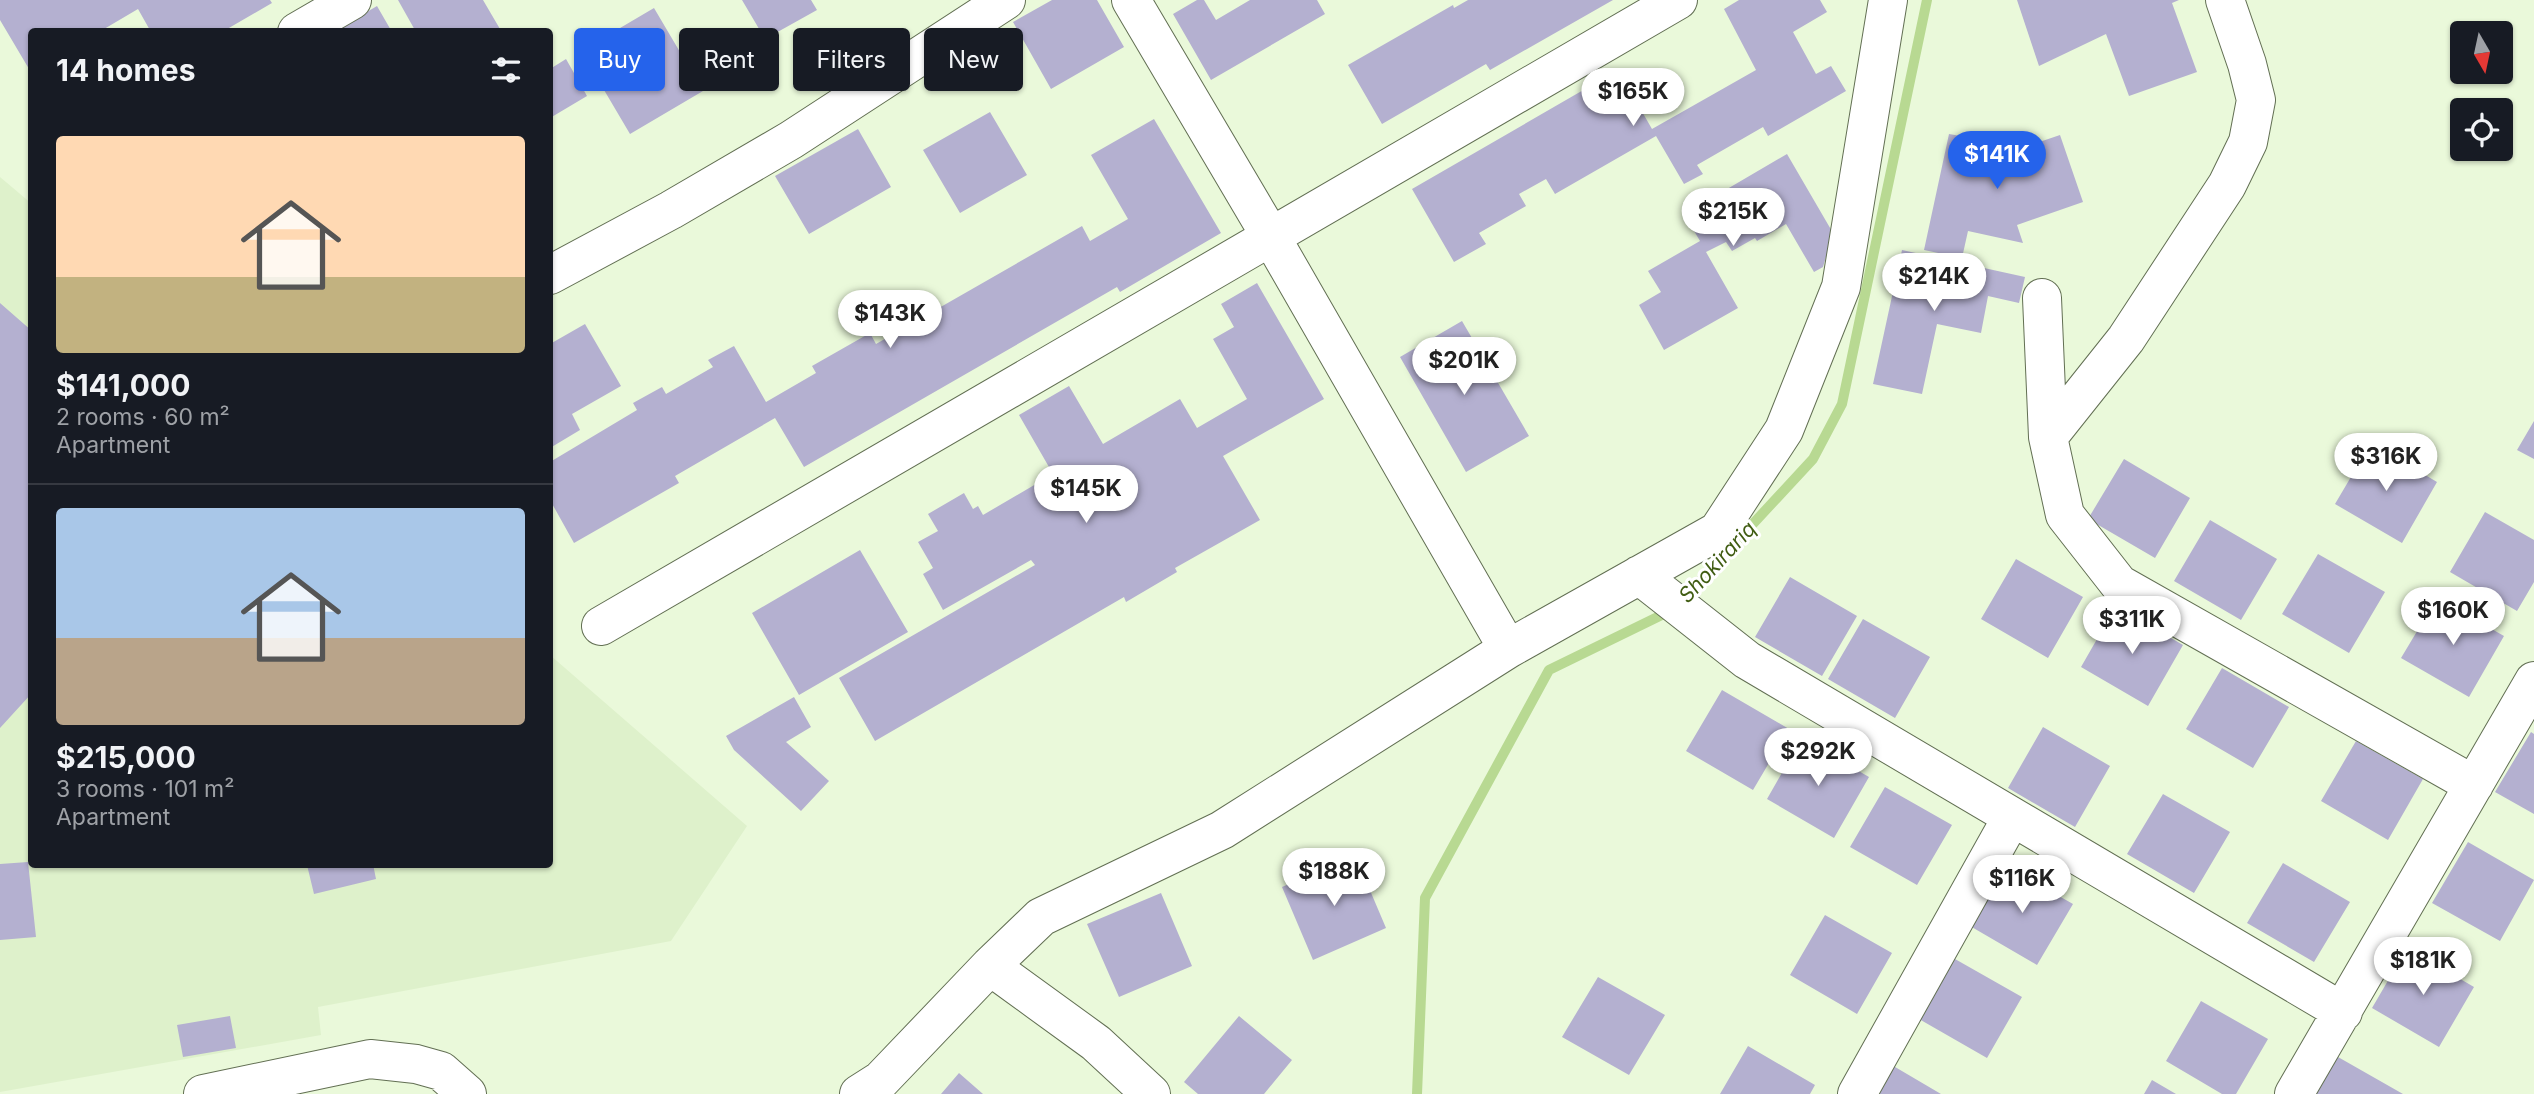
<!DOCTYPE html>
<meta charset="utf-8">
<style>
:root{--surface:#171b24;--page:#20242c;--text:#f1f3f6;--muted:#9ea1a6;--line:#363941;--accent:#2563eb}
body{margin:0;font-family:Inter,sans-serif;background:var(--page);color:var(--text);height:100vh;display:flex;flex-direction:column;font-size:26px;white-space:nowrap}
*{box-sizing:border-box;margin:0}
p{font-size:23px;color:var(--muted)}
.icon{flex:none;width:38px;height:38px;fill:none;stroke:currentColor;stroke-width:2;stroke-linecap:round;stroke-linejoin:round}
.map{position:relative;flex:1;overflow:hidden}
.panel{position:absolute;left:28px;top:28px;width:525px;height:840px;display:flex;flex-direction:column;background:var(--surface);border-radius:7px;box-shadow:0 2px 5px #0004}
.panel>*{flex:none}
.guide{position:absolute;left:574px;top:28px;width:665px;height:63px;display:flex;gap:14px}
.needle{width:46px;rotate:171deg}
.tools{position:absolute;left:2450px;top:21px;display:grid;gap:14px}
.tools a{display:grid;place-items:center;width:63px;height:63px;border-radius:7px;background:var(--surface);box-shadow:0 2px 5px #0004;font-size:35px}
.price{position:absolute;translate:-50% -60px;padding:0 16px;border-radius:24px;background:#fff;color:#222;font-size:23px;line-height:46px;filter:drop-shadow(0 2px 4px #0008)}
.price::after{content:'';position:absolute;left:50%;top:42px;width:21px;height:16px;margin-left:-10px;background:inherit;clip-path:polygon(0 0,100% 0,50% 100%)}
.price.on{background:var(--accent);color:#fff}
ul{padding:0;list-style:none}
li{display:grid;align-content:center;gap:14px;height:371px;padding:0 28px}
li+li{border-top:2px solid var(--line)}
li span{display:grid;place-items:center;height:217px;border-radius:7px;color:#555}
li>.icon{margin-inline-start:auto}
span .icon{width:126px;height:126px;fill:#fffc;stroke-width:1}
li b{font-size:30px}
h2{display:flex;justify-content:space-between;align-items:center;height:84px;padding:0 28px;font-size:30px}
.pill{padding:0 24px;border-radius:7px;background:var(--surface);box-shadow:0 2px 5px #0004;font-size:24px;line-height:63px}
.pill.on{background:var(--accent);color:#fff}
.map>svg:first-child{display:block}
</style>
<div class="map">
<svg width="2534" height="1094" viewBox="0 0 2534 1094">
<rect width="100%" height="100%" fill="#eaf9da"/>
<path fill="#def1cb" d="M0,177L32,204V864H550V655L747,826L671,941L318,1007L321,1035L0,1092Z"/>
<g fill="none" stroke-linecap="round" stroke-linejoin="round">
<path stroke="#b8d992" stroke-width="10" d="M1417,1094L1425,898L1549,670L1674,609L1813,459L1842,404L1927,0"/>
</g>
<path fill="#b4b0d0" d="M0,0H270L272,3L222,32H151L138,9L99,32H32V74L0,20Z
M398,0H483L500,29L496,32H416Z
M742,0H811L817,10L765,39Z
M1052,0H1097L1124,47L1051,89L1013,22Z
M1197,0H1204L1216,20L1250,0H1317L1325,14L1211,80L1173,14Z
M1468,0H1613L1490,70L1486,64L1382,124L1348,65L1453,5L1454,8Z
M1739,0H1820L1827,12L1793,32L1816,74L1831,66L1846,91L1768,136L1763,127L1697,165L1703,174L1684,184L1656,136L1555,194L1546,179L1519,194L1526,206L1479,233L1486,244L1454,262L1412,189L1618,70L1652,129L1756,70L1724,9Z
M2017,0H2179L2172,3L2197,72L2129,96L2106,34L2039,66Z
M377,6L392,32H333Z
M654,8L703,91L630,134L581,51Z
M566,59L587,96L550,118V69Z
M990,112L1027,175L960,213L923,150Z
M1154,119L1221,233L1120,292L1117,287L804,467L775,418L675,476L679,483L574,543L550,500V462L637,410L633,403L662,387L666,394L713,367L708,360L734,346L766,402L816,373L812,366L870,333L876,344L1082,226L1090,241L1128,219L1091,155Z
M858,129L891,187L809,234L775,176Z
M1949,134L1989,141L1995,157L2060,135L2083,202L2017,225L2023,243L1968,231L1962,258L1924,250Z
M1787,154L1833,233L1823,267L1814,272L1786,224L1757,241L1755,238L1732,251L1726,242L1706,252L1738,308L1664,350L1639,305L1661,292L1648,271L1700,241L1687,219L1725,197L1722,192Z
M1902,250L2025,277L2019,303L1988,296L1981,333L1937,324L1922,394L1873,384Z
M1257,283L1324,399L1223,456L1260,520L1175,568L1177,572L1126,602L1124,597L875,741L839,678L1035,565L1031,560L943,610L923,574L933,568L918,542L938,531L928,514L964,493L973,509L978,506L983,515L1053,474L1019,415L1069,386L1103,444L1180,399L1197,428L1247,399L1213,339L1234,327L1221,304Z
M0,303L32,331V693L0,728Z
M1462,321L1529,436L1466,472L1400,357Z
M585,324L621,386L572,414L580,430L550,448V344Z
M2534,421V459L2517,450Z
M2371,443L2437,482L2402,543L2335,504Z
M2124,459L2190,498L2155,558L2088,519Z
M2485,512L2534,540V582L2517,611L2450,572Z
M2210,520L2277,559L2241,620L2174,581Z
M860,550L908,632L799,695L752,613Z
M2318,554L2385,592L2349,653L2282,614Z
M2016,559L2083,597L2048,658L1981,619Z
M1790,577L1857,616L1822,676L1755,637Z
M2437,598L2504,636L2469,697L2401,658Z
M2116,606L2183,645L2148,706L2081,667Z
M1863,619L1930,657L1895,718L1828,679Z
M2222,668L2289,707L2253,768L2186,729Z
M1722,690L1789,729L1753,790L1686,751Z
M794,697L811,727L786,742L829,781L801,811L734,750L726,736Z
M2043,727L2110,766L2075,827L2008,788Z
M2531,732L2534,734V814L2495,792Z
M1802,738L1869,777L1834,838L1767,799Z
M2356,741L2423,779L2388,840L2321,801Z
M1885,787L1952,825L1917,885L1850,847Z
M2163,794L2230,832L2194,893L2127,854Z
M2468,842L2534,880L2500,941L2432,903Z
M1355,855L1386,928L1313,960L1282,887Z
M28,862L36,937L0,940V864Z
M2283,863L2350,902L2314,962L2247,923Z
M312,864H373L376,879L314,894L307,865Z
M2006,866L2073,904L2037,965L1970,926Z
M1161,893L1192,966L1119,997L1087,924Z
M1825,915L1892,953L1857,1014L1790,975Z
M2407,948L2474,987L2439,1047L2372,1008Z
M1955,959L2022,997L1987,1058L1919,1019Z
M1598,977L1665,1015L1629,1075L1562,1037Z
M2201,1001L2268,1039L2236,1094H2222L2166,1061Z
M230,1016L236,1048L183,1057L177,1025Z
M1239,1016L1292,1060L1264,1094H1198L1184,1082Z
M1748,1046L1815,1085L1810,1094H1720Z
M2338,1057L2403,1094H2316Z
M1890,1064L1941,1094H1873Z
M959,1073L983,1094H941Z
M2152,1080L2176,1094H2144Z"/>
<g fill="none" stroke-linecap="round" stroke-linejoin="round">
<g stroke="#626f53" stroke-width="40">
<path id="minor" d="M1131,0L1271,237L1508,649
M297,32L352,0
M550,275L671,210L791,140L1006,0
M2042,298L2048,437L2065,515L2119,584L2474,785
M2048,437L2126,339L2227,185L2248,142L2256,100L2247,64L2225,0
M1639,575L1747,660L2343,1012
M601,626L1678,0
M990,966L1096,1043L1151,1094
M203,1094L370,1059L416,1064L441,1071L467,1094
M859,1094L881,1080L990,966L1041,917L1222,830L1508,649L1718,531L1784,430L1841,287L1888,0
M1857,1094L2012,817
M2294,1094L2534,681"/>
</g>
<use href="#minor" stroke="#fff" stroke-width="38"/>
</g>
<g text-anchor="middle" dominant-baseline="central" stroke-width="6" stroke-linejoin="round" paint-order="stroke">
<g font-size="21" font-style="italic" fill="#415d13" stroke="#fff">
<text transform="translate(1717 562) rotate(-47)">Shokirariq</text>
</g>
</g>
</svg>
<div class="tools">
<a><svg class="needle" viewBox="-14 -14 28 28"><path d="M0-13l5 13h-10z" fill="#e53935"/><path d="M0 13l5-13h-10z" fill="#9ea1a6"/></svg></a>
<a><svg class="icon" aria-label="locate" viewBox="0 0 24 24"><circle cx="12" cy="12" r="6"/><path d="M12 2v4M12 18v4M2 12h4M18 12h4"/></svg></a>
</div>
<b class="price" style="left:1633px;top:128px">$165K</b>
<b class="price on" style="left:1997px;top:191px">$141K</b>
<b class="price" style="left:1733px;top:248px">$215K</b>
<b class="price" style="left:1934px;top:313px">$214K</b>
<b class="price" style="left:890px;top:350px">$143K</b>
<b class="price" style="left:1464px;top:397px">$201K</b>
<b class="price" style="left:2386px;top:493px">$316K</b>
<b class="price" style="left:1086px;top:525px">$145K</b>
<b class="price" style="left:2453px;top:647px">$160K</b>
<b class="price" style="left:2132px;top:656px">$311K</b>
<b class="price" style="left:1818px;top:788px">$292K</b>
<b class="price" style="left:1334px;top:908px">$188K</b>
<b class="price" style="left:2022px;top:915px">$116K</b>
<b class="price" style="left:2423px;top:997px">$181K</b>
<div class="guide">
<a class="pill on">Buy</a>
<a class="pill">Rent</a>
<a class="pill">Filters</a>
<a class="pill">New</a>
</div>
<section class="panel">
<h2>14 homes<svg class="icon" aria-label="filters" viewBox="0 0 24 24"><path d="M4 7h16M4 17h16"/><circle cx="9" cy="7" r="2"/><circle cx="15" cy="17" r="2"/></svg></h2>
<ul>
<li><span style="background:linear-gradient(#ffd9b3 65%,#c2b280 0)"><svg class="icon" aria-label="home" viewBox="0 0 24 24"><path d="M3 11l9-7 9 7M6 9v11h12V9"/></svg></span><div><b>$141,000</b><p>2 rooms · 60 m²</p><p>Apartment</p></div></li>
<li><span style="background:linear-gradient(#a9c7e8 60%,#b9a48a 0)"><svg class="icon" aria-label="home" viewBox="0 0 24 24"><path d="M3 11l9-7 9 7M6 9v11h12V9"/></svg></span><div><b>$215,000</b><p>3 rooms · 101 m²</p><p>Apartment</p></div></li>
</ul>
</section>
</div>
